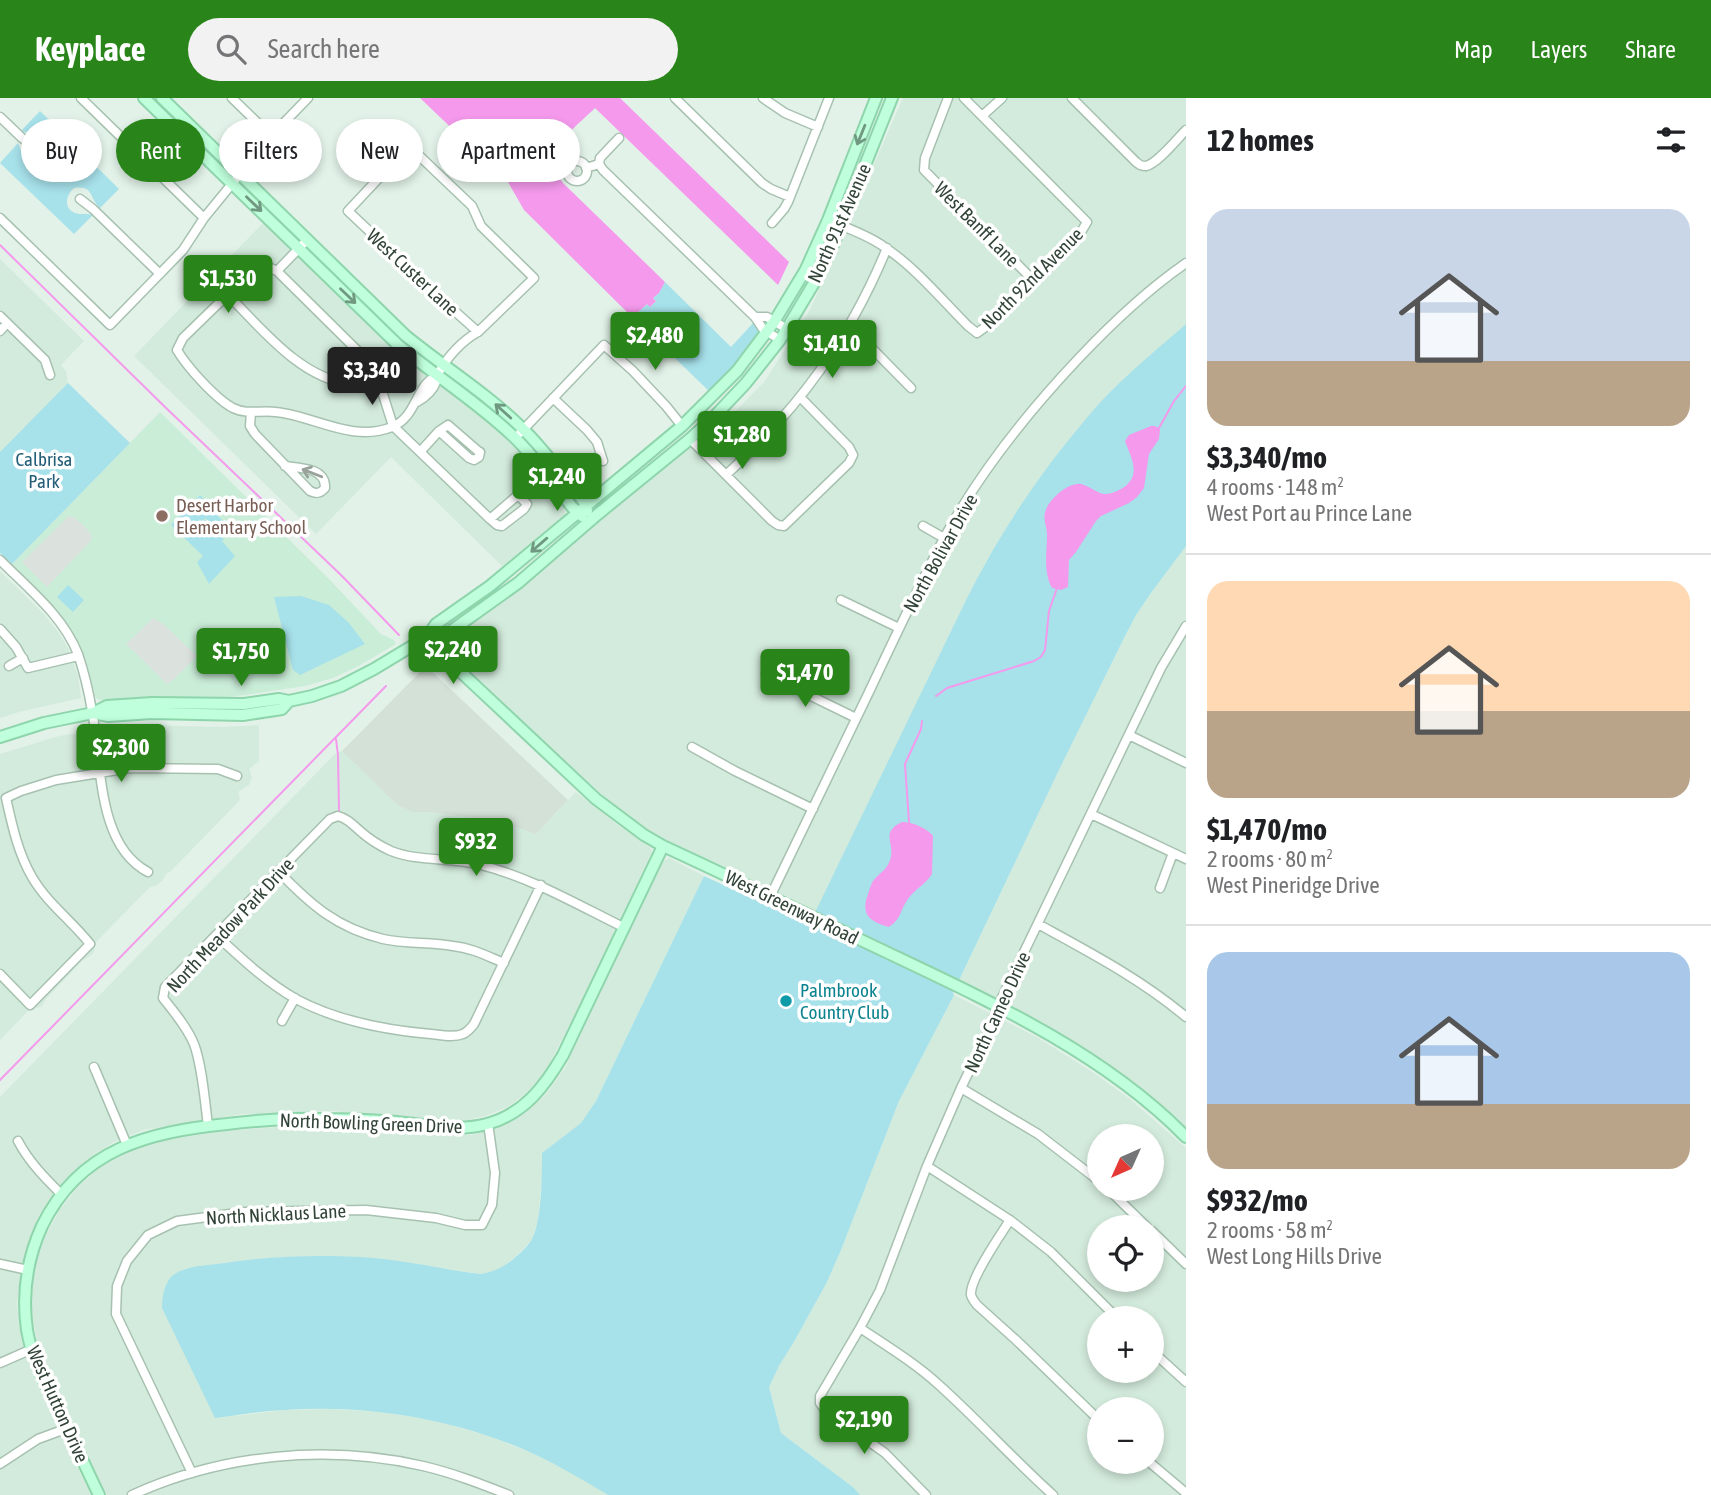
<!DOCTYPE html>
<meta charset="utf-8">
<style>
:root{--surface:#fff;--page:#f2f2f2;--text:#202124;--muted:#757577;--line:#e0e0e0;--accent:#298519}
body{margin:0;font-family:"Asap Condensed",sans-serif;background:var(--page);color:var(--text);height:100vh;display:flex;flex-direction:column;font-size:26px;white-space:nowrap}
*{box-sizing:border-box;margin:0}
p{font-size:23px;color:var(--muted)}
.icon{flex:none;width:38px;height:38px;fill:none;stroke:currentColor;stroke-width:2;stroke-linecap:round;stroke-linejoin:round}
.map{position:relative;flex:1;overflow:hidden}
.drawer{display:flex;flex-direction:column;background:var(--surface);width:525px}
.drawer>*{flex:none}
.top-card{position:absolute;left:21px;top:21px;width:665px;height:63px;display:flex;gap:14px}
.needle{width:46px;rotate:225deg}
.tools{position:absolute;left:1087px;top:1026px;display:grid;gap:14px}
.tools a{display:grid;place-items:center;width:77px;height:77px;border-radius:50%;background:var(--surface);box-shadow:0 4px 10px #0003;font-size:35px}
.price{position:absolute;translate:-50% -60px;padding:0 16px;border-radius:7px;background:var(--accent);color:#fff;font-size:23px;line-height:46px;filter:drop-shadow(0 2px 4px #0008)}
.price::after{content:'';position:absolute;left:50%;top:42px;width:21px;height:16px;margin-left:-10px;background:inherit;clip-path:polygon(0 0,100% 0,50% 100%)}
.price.current{background:#222;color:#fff}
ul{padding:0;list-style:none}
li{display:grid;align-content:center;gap:14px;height:371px;padding:0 21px}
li+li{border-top:2px solid var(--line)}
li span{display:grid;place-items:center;height:217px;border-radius:21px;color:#555}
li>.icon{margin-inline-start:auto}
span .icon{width:126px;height:126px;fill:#fffc;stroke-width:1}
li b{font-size:30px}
h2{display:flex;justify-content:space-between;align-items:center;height:84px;padding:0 21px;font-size:30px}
.tag{padding:0 24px;border-radius:32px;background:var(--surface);box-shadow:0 4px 10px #0003;font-size:24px;line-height:63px}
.tag.current{background:var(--accent);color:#fff}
header{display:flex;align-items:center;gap:42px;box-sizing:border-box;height:98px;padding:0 35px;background:var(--accent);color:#fff}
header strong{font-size:33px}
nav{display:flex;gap:38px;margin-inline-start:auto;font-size:24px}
.search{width:490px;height:63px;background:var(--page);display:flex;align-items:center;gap:18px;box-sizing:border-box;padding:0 24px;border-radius:38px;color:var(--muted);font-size:26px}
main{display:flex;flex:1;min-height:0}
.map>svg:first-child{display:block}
</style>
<header>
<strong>Keyplace</strong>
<div class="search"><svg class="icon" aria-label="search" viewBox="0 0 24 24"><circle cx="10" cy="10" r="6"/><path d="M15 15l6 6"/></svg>Search here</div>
<nav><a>Map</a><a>Layers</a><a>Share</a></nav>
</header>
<main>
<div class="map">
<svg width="1186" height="1397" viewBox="0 0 1186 1397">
<rect width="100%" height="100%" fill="#e2f2e8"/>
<path fill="#d3ebdc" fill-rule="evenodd" d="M903,0H1186V226L1137,270L1013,419L988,460L967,500L816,815L695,757L662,740L635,723L609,703L452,559L448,552L447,544L448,541L458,533L486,516L509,499L662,370L730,319L765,283L810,212Z
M264,124L500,331L530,364L560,401L565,410L566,415L564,419L504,470L391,359L316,436L134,258Z
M0,161L84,243L61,267L66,273L68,285L0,354Z
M1186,448V1031L1160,1008L1122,978L1083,951L1036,923L959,883L1058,674L1124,540L1136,517L1151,495Z
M0,473L44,516L58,534L68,550L78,578L81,600L19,614L0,620Z
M133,627L224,629L259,627V663L249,671L252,679L249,687L238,694L240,702L170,774L166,776L162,783L157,787L149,790L96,844L94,854L90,858L82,863L46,901L42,908L27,914L0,942V656L59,638Z
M342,653L396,706L412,714H430L467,719L506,726L536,736L576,694L614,724L651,750L652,754L578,911L544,976L527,994L508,1009L485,1018L459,1024L332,1013L243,1016L173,1027L143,1032L114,1044L92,1058L67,1080L39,1118L25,1154L17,1205L21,1241L35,1282L91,1397H0V999L335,656Z
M669,760L704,778L596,1003L581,1025L542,1055V1076L538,1123L532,1142L513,1161L501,1170L490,1175L481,1176L373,1160L329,1158L280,1159L230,1164L184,1171L162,1210L236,1318L284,1312L332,1311L382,1314L433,1322L485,1337L532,1355L580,1379L608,1397H107L45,1266L37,1243L32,1218L31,1193L36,1164L45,1139L60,1111L79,1088L102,1068L131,1052L163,1042L226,1033L302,1027L367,1029L443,1037H472L505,1027L525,1015L547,995L565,970L663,763Z
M954,897L1035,938L1094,975L1130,1001L1186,1050V1397H860L854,1390L781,1335L769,1289L779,1268L795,1242L827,1184L841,1152L899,1003ZM1099,1038H1152V1090H1099ZM1099,1129H1152V1181H1099ZM1099,1220H1152V1272H1099ZM1099,1311H1152V1363H1099Z"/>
<path fill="#d4e1d7" d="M426,568L568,702L536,736L506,726L467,719L430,714H412L396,706L342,653Z"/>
<path fill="#caedd8" d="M160,314L329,481L381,536L394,542L396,546L357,569L333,580L305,588L246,597L208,601H148L103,603L97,601L95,598L86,563L72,532L47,501L12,466Z"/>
<path fill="#a7e1ea" d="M40,13L119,91L100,110C89,100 94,87 74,90C66,97 63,110 75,115C81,117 87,115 93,117L74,136L0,65L18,45L23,58L34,61L44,57C55,35 35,37 21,33Z
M665,184L731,249L754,224L760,235L735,268L711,295L630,217H635L647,206L651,208L656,203L653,200L659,195Z
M1186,226V448L1151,495L1136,517L1124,540L1058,674L953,895L954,897L899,1003L841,1152L827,1184L795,1242L779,1268L769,1289L781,1335L854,1390L860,1397H608C584,1382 559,1368 534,1356C457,1321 368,1306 284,1312C261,1313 238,1317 215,1320L162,1210C162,1199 164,1187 171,1179C183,1168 202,1168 217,1166C268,1158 322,1156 374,1160C410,1163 445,1172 481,1176C493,1174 501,1170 511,1163C518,1157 526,1150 531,1143C542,1125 542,1077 542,1055L581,1025L596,1003L704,778L809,827L967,500C999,436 1039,376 1085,322C1114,286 1152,256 1186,226Z
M68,285L130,345L12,466L0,455V354Z
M200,397L214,411L213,413L223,423L216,430L205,420L204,421L224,441L222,443L235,458L209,486L197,464L203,458L171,427Z
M68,487L84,502L73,514L57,499Z
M301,498L329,507L349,525L365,546L300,577L293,572L274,499Z"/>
<path fill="#dbe2dd" d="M69,418L74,419L82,426L90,434L92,440L89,445L47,489L22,464Z
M153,520L163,526L197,558L174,581L167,586L126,546Z"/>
<path fill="#f499ec" d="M420,0H620L789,164L778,187L595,10C575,30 538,54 563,85L665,184L659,195L653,200L656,203L650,209L647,206L635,217H630L524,112L508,84Z
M1151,328H1155L1160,331L1159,341L1149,356L1144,390L1137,399L1129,405L1101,418L1096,423L1076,454L1069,462L1068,489L1061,492L1052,490C1043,474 1047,454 1047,436C1047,429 1043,422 1045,415C1047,403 1068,384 1081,386C1090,388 1097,396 1106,396C1111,396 1117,393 1121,391C1143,378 1131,360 1125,343L1129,337Z
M902,724C912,724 927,730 933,738L932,776C926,786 915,791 908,801C900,812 902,820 889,829C872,824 861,818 867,799C869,794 870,788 873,783C879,775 887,772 890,762C896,745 879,735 902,724Z"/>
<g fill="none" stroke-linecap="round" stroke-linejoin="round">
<path stroke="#f499ec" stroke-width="2" d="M0,147L165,309L341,477L399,537
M1159,330L1174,303L1186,288
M936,598L947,590L1034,563L1041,559L1045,552L1049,513L1057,490
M336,641L338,657L339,713
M909,724L905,666L921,631L922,623
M0,982L386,588"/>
<g stroke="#a7c1b0" stroke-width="11">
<path id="street" d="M81,0L204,120
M232,0L271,38L308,0
M675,0L762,85L771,91L790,99
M763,0L785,15L818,29
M948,0L925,60L924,72L1033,182
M1072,0L1136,64C1140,67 1141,68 1146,68C1157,66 1178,40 1186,32
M982,18L1002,0
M0,19L22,40L32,47
M567 73a10 10 0 1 1 20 0a10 10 0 1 1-20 0Z
M599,66L603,72L755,219L763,231L780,242
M586,70L599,66L600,60L619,40
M80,101L93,111L160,176
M0,120L110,227L183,152L204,120L240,76
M828,122C846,130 866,136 883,148C915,169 941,201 968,228L977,235L984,230L1081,134L1087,124L964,0
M772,125L784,111L788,104L829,0
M277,173L307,142
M228,197C261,230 301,281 351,286C360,287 369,284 378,282
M0,218L45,262L50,277
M755,219H767L787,231
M850,228L911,290
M0,233L7,225
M437,278C415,287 418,318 392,329C352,345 315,318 276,314C261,312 247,317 233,310C216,301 187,269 177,252L183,240L257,168H266L277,173L369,264L375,271L393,328L490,421L497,427L502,428L524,411L527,406L518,397L490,421
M553,300L587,332L597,344L603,363
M417,304C424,300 433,293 436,284C437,281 437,277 439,274C448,258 463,242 478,234L534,180L481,128L472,108L409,48L348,113L439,199L478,234
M251,314L250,328L255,336L310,393C316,396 320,396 325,390C326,370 301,370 285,368
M520,335L604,247L633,273L666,308L682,328
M690,341L772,423L778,427L784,428L849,365L853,357L849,349L800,299
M420,354L439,333L448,327L478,353L480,354L479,359L474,362L469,360L439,333
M726,377C799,310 849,242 887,150
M923,428L944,440
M0,462C29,491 63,518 78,556C84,574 89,595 92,613C102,663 96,747 148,774
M841,502L899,530
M0,531L16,549L28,570L78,558
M9,568L23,560
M766,576L856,620
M1129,637L1186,665
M692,649L735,673L813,711
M1091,716L1186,761
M279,774C311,807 337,830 383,841C405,846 430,844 453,848C472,850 487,858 504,865
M1160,790L1173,755
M770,799C803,731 836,662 869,594C893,543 917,492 943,442C979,375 1027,315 1079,260C1112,225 1147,192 1186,165
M1038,826C1089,854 1141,881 1186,919
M216,837C241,860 266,884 296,901C337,923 385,932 431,936C441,937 453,940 463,936C467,934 471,930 474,926L541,787
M0,876L30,907L90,846C72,823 47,805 32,779C18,755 12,727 6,700L21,693L56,682L130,670L218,671L237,678
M282,923L295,900
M94,969L127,1047
M961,990L1038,1036L1099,1083
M208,1028C205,1004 202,967 194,946C187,929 174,914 163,900L165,889L330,721L338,718C348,721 352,726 360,733C369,741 380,748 391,753C419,764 451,759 481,767C532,780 576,806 623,829
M18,1043C29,1064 45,1080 62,1097
M927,1068L1010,1122L1051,1154L1117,1220
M1107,1090L1147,1129
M1010,1122C1001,1136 969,1182 971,1197C972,1201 974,1203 977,1207L1016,1242L1099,1322
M1152,1133L1186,1166
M0,1166L28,1172
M860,1230C887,1248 915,1265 939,1287C978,1322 1014,1362 1053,1397
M1152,1253L1186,1284
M0,1265L32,1251
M1148,1363L1186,1395
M0,1366L38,1341L68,1330
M192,1375L116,1216L117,1188L127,1163L148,1137L177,1123L245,1114L366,1112L436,1120L465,1127H482L492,1107L495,1075L488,1025
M132,1397C222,1356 327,1346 423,1368C453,1375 481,1386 509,1397
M926,1397L885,1355L825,1312L820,1305V1298L860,1230L880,1192L927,1068L961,990L989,932L998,908L1161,570L1186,528"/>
</g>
<g stroke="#8ed5ac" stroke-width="14">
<path id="secondary" d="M144,0L398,247C436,278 477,304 513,338C535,359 553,385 572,409L582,418
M162,0L406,238C444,269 486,295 522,330C544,351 562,377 582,401L586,407L587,413
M427,539L449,563L596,701L644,737L663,748C737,782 810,818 884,853C989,903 1104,955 1186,1039
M427,539L444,538L518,485L598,416L690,341L713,320L746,285L780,242L817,180L833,147L892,0
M93,615L108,618L152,615L243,617L282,611L289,603
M0,639L44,625L93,615L107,608L152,605L244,606L279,601L289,603L312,598L341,588L374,571L427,539L436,526L490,488L682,328L737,273L774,224L806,171L828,122L876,0
M99,1397C86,1370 74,1343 60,1316C47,1289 32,1262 27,1232C22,1197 27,1161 42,1128C80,1050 149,1034 227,1026C259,1022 291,1020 323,1021C348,1021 373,1022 397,1024C427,1027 457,1034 487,1026C524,1016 545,988 563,957L663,748"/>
</g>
<use href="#street" stroke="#fff" stroke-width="8"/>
<use href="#secondary" stroke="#bfffdb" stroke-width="10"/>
</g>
<defs><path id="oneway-shaft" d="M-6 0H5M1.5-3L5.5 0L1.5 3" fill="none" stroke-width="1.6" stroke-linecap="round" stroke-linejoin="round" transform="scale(1.75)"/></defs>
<g stroke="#719881">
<use href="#oneway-shaft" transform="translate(861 37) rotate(112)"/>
<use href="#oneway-shaft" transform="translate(254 106) rotate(44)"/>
<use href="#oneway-shaft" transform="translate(348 198) rotate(44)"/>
<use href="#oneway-shaft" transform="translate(503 313) rotate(-138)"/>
<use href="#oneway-shaft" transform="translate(539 447) rotate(139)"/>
</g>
<use stroke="#98a29b" href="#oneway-shaft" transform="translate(312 375) rotate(-159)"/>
<circle fill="#8d6e63" stroke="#fff" stroke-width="2.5" cx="162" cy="418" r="7"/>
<circle fill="#0f9aa8" stroke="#fff" stroke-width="2.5" cx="786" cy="903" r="7"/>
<g text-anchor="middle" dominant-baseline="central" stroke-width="7" stroke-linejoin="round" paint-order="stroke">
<g font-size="19" fill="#324437" stroke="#fff">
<text transform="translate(839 125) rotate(-66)">North 91st Avenue</text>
<text transform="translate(977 126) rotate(45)">West Banff Lane</text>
<text transform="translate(413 174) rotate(43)">West Custer Lane</text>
<text transform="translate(1032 180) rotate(-45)">North 92nd Avenue</text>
<text transform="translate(940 455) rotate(-61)">North Bolivar Drive</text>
<text transform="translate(792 809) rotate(26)">West Greenway Road</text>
<text transform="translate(230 827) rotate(-47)">North Meadow Park Drive</text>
<text transform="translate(997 914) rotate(-65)">North Cameo Drive</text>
<text transform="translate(371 1025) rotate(2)">North Bowling Green Drive</text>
<text transform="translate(276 1116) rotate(-3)">North Nicklaus Lane</text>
<text transform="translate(58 1306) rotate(66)">West Hutton Drive</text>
</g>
<g font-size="19" fill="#235e78" stroke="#fff">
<text x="44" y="361">Calbrisa<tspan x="44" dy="22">Park</tspan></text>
</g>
<g font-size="19" fill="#785e54" stroke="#fff" text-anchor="start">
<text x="176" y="407">Desert Harbor<tspan x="176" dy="22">Elementary School</tspan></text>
</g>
<g font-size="19" fill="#0d838f" stroke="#fff" text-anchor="start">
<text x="800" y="892">Palmbrook<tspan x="800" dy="22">Country Club</tspan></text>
</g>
</g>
</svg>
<div class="tools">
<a><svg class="needle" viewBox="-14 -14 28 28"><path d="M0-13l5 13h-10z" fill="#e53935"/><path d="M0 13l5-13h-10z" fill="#757577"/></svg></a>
<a><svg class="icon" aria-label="locate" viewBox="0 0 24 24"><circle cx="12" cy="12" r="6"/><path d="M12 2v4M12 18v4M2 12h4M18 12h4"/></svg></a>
<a>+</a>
<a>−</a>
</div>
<b class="price" style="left:228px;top:217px">$1,530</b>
<b class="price" style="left:655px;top:274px">$2,480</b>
<b class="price" style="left:832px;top:282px">$1,410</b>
<b class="price current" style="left:372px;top:309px">$3,340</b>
<b class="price" style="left:742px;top:373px">$1,280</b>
<b class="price" style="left:557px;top:415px">$1,240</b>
<b class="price" style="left:453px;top:588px">$2,240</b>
<b class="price" style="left:241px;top:590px">$1,750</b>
<b class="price" style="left:805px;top:611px">$1,470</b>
<b class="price" style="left:121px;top:686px">$2,300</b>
<b class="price" style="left:476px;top:780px">$932</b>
<b class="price" style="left:864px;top:1358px">$2,190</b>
<div class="top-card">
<a class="tag">Buy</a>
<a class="tag current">Rent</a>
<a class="tag">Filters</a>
<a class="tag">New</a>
<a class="tag">Apartment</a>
</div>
</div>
<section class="drawer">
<h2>12 homes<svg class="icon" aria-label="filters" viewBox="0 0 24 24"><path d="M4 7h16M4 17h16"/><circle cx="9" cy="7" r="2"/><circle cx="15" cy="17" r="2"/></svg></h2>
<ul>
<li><span style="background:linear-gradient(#c9d6e8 70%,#b9a48a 0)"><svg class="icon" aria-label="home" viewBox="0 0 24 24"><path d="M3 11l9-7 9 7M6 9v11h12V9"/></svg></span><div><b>$3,340/mo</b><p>4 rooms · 148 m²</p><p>West Port au Prince Lane</p></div></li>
<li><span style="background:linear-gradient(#ffd9b3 60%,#b9a48a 0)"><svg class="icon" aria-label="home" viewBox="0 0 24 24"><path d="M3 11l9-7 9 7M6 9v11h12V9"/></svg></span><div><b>$1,470/mo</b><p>2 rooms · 80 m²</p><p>West Pineridge Drive</p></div></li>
<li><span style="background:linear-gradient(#a9c7e8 70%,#b9a48a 0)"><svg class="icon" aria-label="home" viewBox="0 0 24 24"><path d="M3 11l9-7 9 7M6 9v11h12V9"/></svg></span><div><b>$932/mo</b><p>2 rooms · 58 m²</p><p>West Long Hills Drive</p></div></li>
</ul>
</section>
</main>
